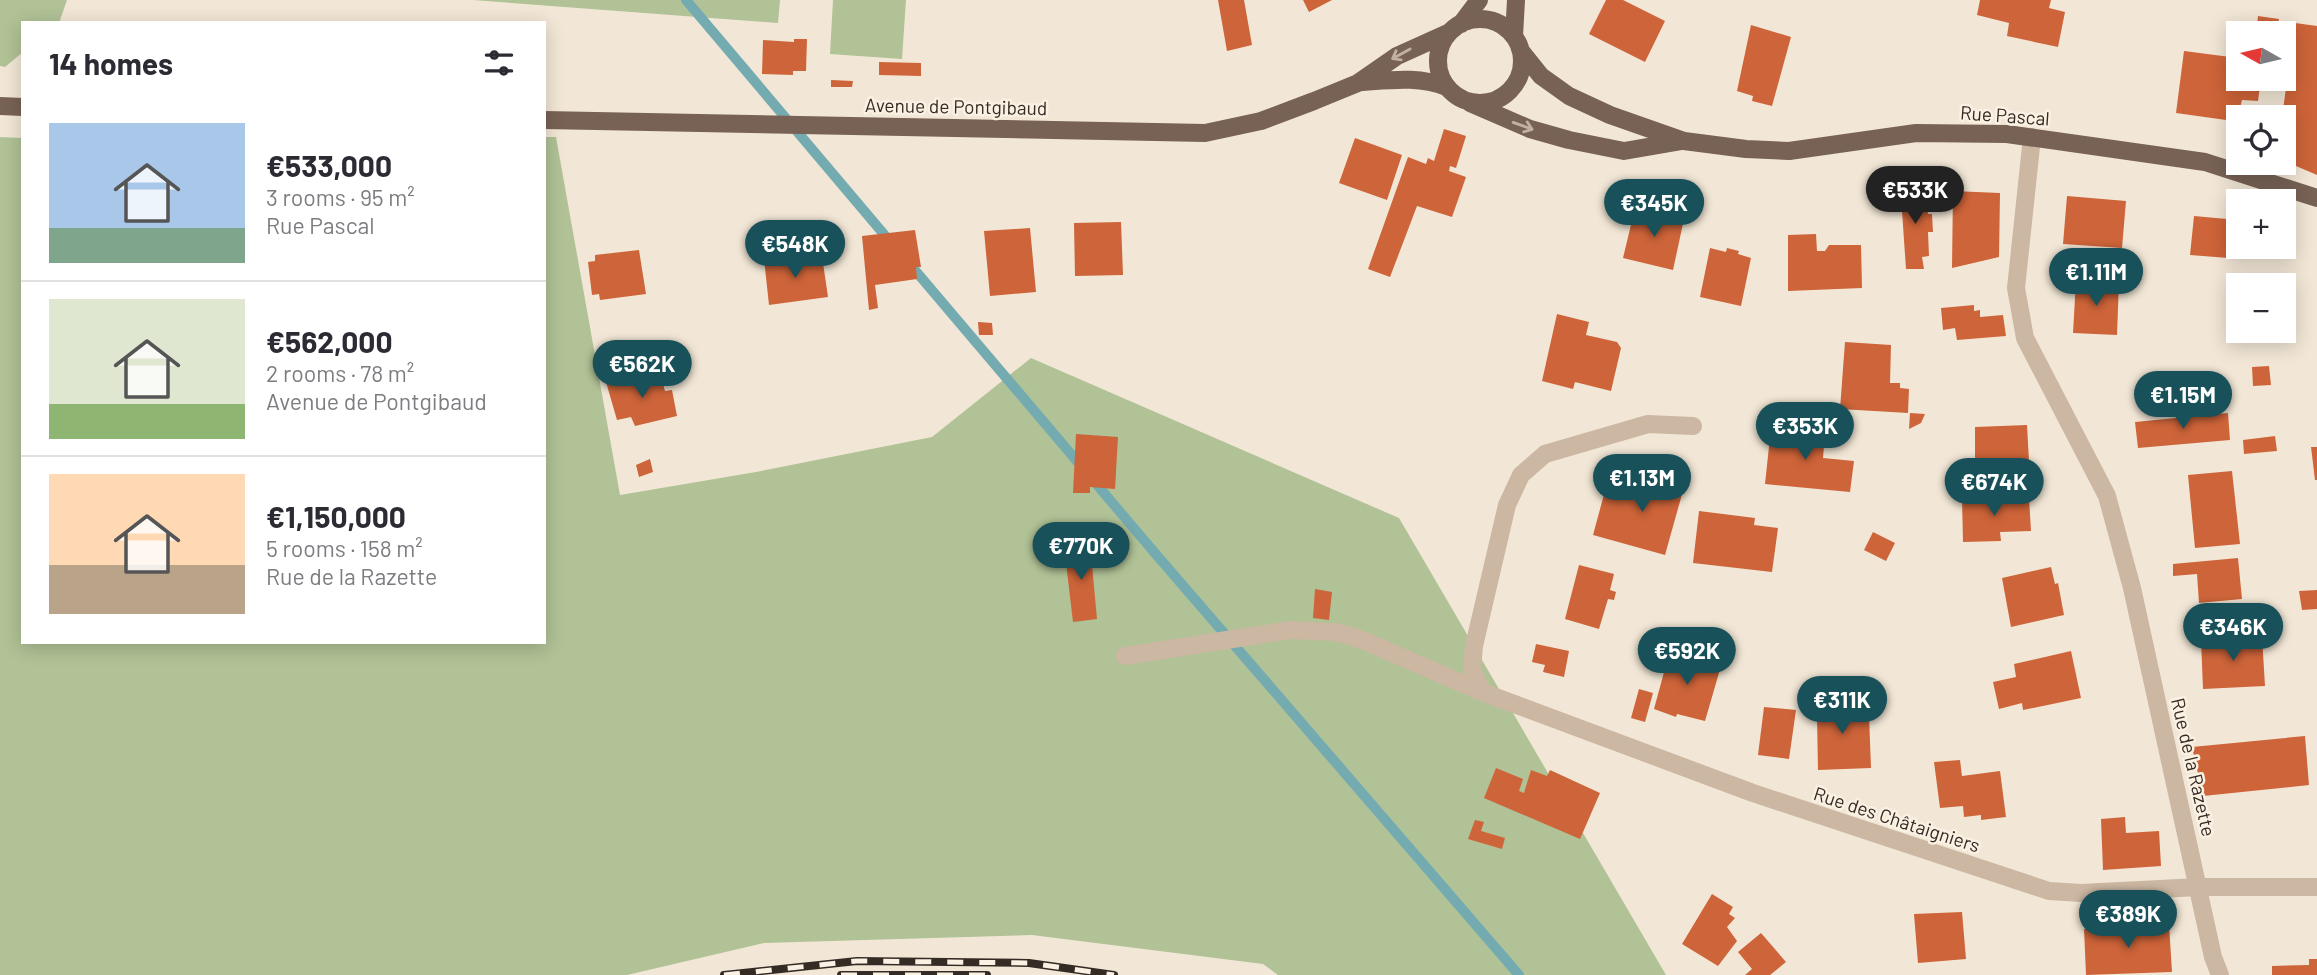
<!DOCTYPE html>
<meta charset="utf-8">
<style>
:root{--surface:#fff;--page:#f7f7f7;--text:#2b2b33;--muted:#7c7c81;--line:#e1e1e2;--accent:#185159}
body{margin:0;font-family:Barlow,sans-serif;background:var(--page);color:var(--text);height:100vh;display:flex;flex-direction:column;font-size:26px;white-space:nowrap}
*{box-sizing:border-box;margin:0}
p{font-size:23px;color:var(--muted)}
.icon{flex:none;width:38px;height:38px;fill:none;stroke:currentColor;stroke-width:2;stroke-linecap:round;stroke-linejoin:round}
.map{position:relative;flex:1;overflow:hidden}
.panel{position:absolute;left:21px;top:21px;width:525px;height:623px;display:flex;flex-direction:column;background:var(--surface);border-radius:0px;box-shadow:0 4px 18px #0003}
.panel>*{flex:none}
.needle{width:46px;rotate:278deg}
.fabs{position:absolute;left:2226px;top:21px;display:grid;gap:14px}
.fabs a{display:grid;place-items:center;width:70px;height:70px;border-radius:0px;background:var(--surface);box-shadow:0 4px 18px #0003;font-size:35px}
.price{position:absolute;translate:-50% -60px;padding:0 16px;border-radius:24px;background:var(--accent);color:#fff;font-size:23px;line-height:46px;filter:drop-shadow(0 2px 4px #0008)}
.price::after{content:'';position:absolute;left:50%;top:42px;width:21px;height:16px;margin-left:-10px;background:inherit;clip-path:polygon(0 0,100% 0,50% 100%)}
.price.current{background:#222;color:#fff}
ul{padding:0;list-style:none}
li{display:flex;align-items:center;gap:21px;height:175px;padding:0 28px}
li+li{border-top:2px solid var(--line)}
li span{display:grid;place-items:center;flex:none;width:196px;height:140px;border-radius:0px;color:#555}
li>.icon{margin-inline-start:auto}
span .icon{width:84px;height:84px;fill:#fffc;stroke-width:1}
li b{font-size:30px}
h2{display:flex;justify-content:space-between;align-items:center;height:84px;padding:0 28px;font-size:30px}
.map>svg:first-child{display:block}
</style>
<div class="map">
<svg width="2317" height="975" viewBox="0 0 2317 975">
<rect width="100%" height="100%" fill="#f2e7d6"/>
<path fill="#b1c296" d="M0,0H67L59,23H23V52L5,67L0,66Z
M473,0H780L778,23Z
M833,0H906L902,59L830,54Z
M0,137L23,138V642H544V137H556L620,495L756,472L932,437L1031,358L1399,518L1666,975H1278L1263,964L1032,935L764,943L627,975H0Z"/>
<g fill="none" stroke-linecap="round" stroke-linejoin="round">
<path stroke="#74abb1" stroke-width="10" d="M686,0L893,245
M908,262L1154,552L1519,975"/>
</g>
<path fill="#ce6439" d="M1218,0H1244L1252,45L1227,51Z
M1303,0H1332L1309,12Z
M1606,0H1623L1665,21L1645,62L1589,34Z
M1980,0H2051L2049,8L2065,12L2058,47L2007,36L2009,23L1977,15Z
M2258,16L2279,19L2276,33H2256Z
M2295,23L2317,26V175L2284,161L2282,117Z
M1751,25L1791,37L1772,106L1752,101L1753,96L1737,91Z
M794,39H807L806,71H793V75L762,74L763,40L794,42Z
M2184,51L2238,58V79H2261L2258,101L2242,100L2240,108L2227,106L2226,120L2176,113Z
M879,62L921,63V76L879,75Z
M831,80L853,81L852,87H831Z
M1444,129L1466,136L1456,168L1450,166L1449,171L1466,177L1452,217L1417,206L1390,277L1368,269L1408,157L1426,164L1428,158L1434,161Z
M1355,138L1402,155L1387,200L1339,183Z
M1900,182H1911L1912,192H1927L1928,214H1932L1933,232H1928L1929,256L1922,257L1924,269H1906Z
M1953,191L2000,193L1999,257L1952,268Z
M2067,196L2126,201L2122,248L2063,244Z
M1635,208L1684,219L1673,270L1623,258Z
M2194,216L2238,220L2241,259L2190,255Z
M1121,222L1123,275L1075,276L1074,223Z
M1030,228L1036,292L990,296L984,231Z
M915,230L921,267H916L917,279L875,285L878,308L869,310L862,236Z
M1816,234L1817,251H1825L1829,245H1861L1862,288L1788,291V235Z
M1710,248L1726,252L1727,248L1739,251L1738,254L1751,258L1741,306L1700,297Z
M639,250L646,294L600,300L599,294L592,295L588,262L595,261V255Z
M2095,254L2125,256L2124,265L2094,262Z
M786,256L787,260L822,256L828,297L769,305L764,259Z
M2076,280L2119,282L2117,335L2073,333Z
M1974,305V311L1980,310V317L2003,315L2006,336L1957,340L1955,328L1943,330L1941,308Z
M1557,314L1589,322L1586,335L1617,342L1621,348L1611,391L1575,382L1573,389L1542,381Z
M978,322L992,323L993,335H979Z
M1845,342L1891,345L1890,383H1900V388L1909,389L1908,413L1840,409Z
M2269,366L2271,385L2253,386L2252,367Z
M656,372L657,377H661L665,391L672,390L677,416L635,426L631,417L617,420L606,382L624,378L626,384L641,381L640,375Z
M1910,413L1925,414L1921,423L1909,429Z
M2228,413L2230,440L2138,448L2135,422Z
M2027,425L2029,461L1975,464V427Z
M1771,428L1825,433L1823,458L1854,461L1850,492L1765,484Z
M1076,434L1118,437L1115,489L1090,487V493H1073Z
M2275,436L2277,451L2244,454L2243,440Z
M2311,447H2317V480H2315Z
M650,459L653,472L639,477L636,465Z
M1650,470L1686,480L1665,555L1593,535L1606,487L1642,498Z
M2232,471L2240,544L2195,548L2188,475Z
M2029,497L2031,531L2000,532L2001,541L1963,542L1962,499Z
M1699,511L1755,518L1754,525L1778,528L1772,572L1693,563Z
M1873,532L1895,543L1886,561L1864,550Z
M1090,544L1097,619L1073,622L1064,546Z
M2238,558L2242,599L2199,603L2197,574L2173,576V564Z
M1579,565L1614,574L1610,590L1616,592L1614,600L1608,599L1599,629L1565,619Z
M2051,567L2055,584L2058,583L2064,615L2011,627L2002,578Z
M1315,589L1332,592L1329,620L1313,618Z
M2317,590V609L2302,610L2299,591Z
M2262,636L2265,686L2203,689L2201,640Z
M1536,644L1569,651L1564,677L1543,672L1545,665L1532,662Z
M1670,650L1721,666L1705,721L1677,714L1676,717L1654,709Z
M2071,651L2081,698L2023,710L2022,703L1999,709L1993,682L2016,677L2014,664Z
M1639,689L1653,693L1645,722L1631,718Z
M1851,695V716L1869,715L1871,768L1818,770L1817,717H1821L1820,696Z
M1764,707L1796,710L1789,759L1758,755Z
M2305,736L2309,785L2203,796L2192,747Z
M1960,760L1962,776L2000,771L2006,817L1981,820V815L1964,817L1963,806L1940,808L1934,762Z
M1496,768L1523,779L1519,791L1524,793L1531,770L1547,776L1550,770L1600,793L1580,839L1484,798Z
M2125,817L2126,833L2159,831L2161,866L2103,870L2101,819Z
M1475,820L1484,822L1481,831L1505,838L1502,849L1468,839Z
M1712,894L1733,907L1729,914L1735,918L1727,927L1737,941L1718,966L1682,944Z
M1962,912L1966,959L1918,963L1914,914Z
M2169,924L2172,972L2086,975L2084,929Z
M1761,933L1786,962L1770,975H1745L1752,969L1738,952Z
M2309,959H2317V975H2272V966L2309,965Z"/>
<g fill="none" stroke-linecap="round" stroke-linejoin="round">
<path stroke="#cbb7a2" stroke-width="18" d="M2032,137L2016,288L2025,338L2107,496L2132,588L2213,957L2220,975
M1693,426L1648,424L1545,454L1521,475L1507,505L1474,646L1472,670L1482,692L1753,793L2049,891L2081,893L2199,887H2317
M1125,656L1290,630L1336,632L1360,639L1482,692"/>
<path stroke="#786255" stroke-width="18" d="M1438 61a42 42 0 1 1 84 0a42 42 0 1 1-84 0Z
M1461,24L1479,0
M1514,36L1516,0
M1521,51L1541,76L1569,96L1610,115L1684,141L1746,149L1789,151L1916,133L2007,134L2205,162L2317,198
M1361,82C1391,80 1419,76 1447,87
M1470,103L1530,129L1569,140L1624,151L1682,141
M0,106L23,107
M544,120L1205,133L1261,121L1314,101L1358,83L1397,56L1448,33"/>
<g stroke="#352b25" stroke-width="8">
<path id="rail" d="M724,975L857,961L1029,963L1114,975
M841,975H987"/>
</g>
<use href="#rail" stroke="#faf1e3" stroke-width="5" stroke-dasharray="16" stroke-linecap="butt"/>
</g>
<defs><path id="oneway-shaft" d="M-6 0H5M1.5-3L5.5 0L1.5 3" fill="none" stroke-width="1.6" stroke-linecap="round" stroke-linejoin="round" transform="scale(1.75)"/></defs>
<g stroke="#c0b1a3">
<use href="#oneway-shaft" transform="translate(1401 54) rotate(151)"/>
<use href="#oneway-shaft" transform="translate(1523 126) rotate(20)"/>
</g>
<g text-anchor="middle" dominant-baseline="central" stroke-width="5" stroke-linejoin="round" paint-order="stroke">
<g font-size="19" fill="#352b25" stroke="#faf1e3">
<text transform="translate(956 106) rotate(1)">Avenue de Pontgibaud</text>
<text transform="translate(2005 115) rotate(4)">Rue Pascal</text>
<text transform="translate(2194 767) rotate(77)">Rue de la Razette</text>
<text transform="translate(1897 819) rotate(18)">Rue des Châtaigniers</text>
</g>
</g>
</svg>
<div class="fabs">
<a><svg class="needle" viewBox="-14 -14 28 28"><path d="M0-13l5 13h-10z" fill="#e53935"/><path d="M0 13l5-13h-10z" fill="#7c7c81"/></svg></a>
<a><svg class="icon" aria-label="locate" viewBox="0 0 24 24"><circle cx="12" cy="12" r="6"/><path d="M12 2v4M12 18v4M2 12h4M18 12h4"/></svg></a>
<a>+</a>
<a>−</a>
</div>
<b class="price current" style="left:1915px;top:226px">€533K</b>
<b class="price" style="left:1654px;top:239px">€345K</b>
<b class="price" style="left:795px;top:280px">€548K</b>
<b class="price" style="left:2096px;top:308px">€1.11M</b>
<b class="price" style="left:642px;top:400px">€562K</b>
<b class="price" style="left:2183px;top:431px">€1.15M</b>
<b class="price" style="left:1805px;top:462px">€353K</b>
<b class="price" style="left:1642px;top:514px">€1.13M</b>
<b class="price" style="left:1994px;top:518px">€674K</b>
<b class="price" style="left:1081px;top:582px">€770K</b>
<b class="price" style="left:2233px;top:663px">€346K</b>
<b class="price" style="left:1687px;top:687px">€592K</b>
<b class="price" style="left:1842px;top:736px">€311K</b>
<b class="price" style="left:2128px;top:950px">€389K</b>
<section class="panel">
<h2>14 homes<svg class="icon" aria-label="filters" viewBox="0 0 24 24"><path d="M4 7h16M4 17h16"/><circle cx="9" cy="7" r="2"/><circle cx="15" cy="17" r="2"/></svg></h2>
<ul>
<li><span style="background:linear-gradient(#a9c7e8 75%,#7fa58c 0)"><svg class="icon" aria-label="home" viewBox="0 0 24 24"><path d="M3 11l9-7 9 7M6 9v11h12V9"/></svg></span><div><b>€533,000</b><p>3 rooms · 95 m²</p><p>Rue Pascal</p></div></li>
<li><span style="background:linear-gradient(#dfe7d0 75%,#8fb573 0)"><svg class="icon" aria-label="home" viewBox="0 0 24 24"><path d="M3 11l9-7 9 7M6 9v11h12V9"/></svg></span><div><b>€562,000</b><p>2 rooms · 78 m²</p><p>Avenue de Pontgibaud</p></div></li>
<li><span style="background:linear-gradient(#ffd9b3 65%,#b9a48a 0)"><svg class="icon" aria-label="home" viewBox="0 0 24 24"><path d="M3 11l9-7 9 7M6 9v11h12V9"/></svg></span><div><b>€1,150,000</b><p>5 rooms · 158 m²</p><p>Rue de la Razette</p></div></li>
</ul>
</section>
</div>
